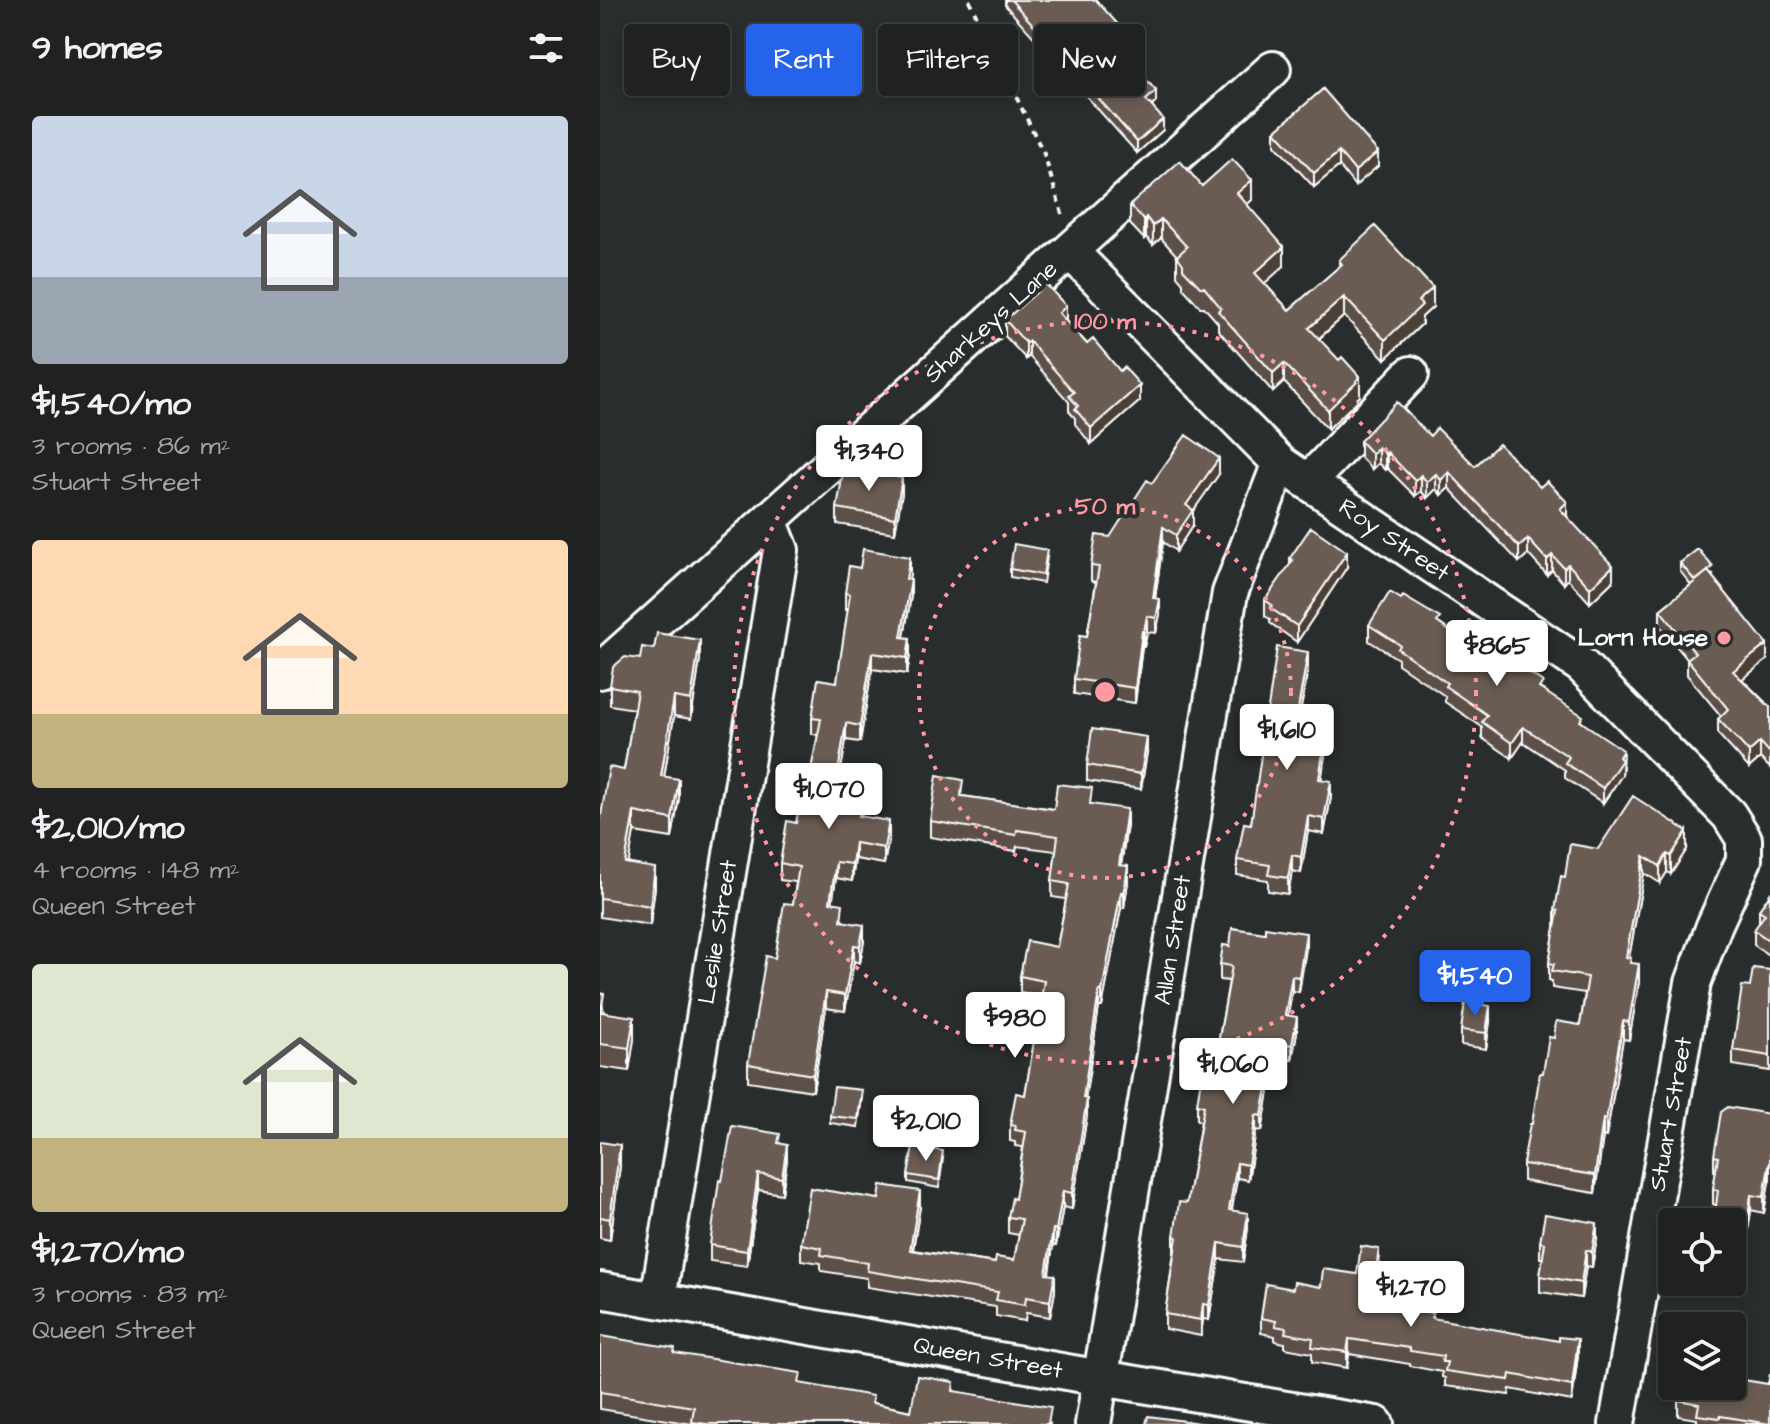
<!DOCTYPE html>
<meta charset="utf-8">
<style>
:root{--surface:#202222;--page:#282a2a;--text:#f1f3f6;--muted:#a2a4a5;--line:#3d3f40;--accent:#2563eb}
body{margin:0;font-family:"Architects Daughter",sans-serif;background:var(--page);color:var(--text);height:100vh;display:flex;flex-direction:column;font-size:30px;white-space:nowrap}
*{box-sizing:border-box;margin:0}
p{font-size:26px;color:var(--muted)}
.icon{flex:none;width:44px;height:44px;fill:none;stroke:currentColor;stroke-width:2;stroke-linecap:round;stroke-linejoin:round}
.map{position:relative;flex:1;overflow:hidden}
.drawer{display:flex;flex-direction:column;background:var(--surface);width:600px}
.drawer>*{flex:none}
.hud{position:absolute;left:24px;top:24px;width:760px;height:72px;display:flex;gap:16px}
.controls{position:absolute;left:1058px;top:1208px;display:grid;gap:16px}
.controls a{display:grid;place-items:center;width:88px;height:88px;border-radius:8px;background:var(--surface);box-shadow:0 4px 12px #0003,0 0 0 2px var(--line);font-size:40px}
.price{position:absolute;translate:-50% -68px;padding:0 18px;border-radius:8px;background:#fff;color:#222;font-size:26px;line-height:52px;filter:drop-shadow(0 2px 4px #0008)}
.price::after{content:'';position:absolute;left:50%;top:48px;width:24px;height:18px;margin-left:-12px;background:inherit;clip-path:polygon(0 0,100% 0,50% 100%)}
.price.selected{background:var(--accent);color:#fff}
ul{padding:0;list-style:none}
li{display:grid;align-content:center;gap:16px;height:424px;padding:0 32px}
li span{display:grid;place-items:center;height:248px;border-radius:8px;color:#555}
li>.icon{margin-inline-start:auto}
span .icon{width:144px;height:144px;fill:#fffc;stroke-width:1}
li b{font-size:34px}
h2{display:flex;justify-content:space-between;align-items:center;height:96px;padding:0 32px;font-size:34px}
.tag{padding:0 28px;border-radius:8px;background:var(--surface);box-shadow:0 4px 12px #0003,0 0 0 2px var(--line);font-size:28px;line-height:72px}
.tag.selected{background:var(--accent);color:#fff}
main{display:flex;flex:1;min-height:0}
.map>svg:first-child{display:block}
</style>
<main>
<section class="drawer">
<h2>9 homes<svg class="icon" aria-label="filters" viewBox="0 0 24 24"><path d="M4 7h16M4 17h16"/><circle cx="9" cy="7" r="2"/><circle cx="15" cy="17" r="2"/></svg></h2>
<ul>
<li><span style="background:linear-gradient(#c9d6e8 65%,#9aa5b1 0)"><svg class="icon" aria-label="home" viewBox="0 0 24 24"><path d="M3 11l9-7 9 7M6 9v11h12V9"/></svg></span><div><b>$1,540/mo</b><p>3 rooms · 86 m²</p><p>Stuart Street</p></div></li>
<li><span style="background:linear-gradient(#ffd9b3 70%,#c2b280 0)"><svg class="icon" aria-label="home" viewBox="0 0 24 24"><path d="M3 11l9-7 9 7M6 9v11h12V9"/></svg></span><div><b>$2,010/mo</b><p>4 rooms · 148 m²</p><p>Queen Street</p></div></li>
<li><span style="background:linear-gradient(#dfe7d0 70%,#c2b280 0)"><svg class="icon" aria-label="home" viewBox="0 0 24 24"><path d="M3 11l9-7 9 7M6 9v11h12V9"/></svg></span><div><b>$1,270/mo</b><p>3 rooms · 83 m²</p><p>Queen Street</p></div></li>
</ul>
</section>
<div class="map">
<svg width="1170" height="1424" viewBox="0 0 1170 1424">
<rect width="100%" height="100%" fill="#2a2d2e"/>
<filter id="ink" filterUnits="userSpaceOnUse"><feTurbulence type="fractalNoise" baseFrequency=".0125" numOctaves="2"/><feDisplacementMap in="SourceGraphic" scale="16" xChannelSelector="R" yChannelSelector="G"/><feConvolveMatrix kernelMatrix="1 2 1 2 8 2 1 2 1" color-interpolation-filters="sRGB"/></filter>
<g filter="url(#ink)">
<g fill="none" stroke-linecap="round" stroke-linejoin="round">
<g stroke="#fff" stroke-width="40">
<path id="minor" d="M470,251L680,463L982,666L1129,815L1144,839V860L1114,926L1093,983L1017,1424
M708,482L811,374
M0,671L673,69
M0,1290L501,1378L776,1424
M58,1299L181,550L169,520
M493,1424L630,593L680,463"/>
</g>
<path stroke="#fff" stroke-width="4" stroke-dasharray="6 6" stroke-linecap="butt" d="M369,0L444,154L463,217"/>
<use href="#minor" stroke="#2a2d2e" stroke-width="34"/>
</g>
<path fill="#5c4f47" stroke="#fff" stroke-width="2" d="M405,0H496L531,51L529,52L556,102L552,106L563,130L537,153L405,5Z
M723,89L778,166L755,186L739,166L714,187L675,145V131Z
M602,186L652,200L647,204L684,266L664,283L689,310L739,267V260L833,307L822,317V324L785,359L744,316L719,339L760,396L757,399V401L728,429L684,382L673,392L618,330V323L604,307H600L583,288V283L577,276V256L561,238L553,245L546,237L544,239L530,224V205Z
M405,320L466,321L540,401L491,444L475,424V418L469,411V402L429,356L426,359L405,336Z
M830,436L875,466L967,516L1013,581L990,603L968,579L964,584L952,570L947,575L928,554L919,562L849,488L841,495L836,489L827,498L821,491L815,496L787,468L785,470L778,463L772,469L760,457V441Z
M619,474L593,511V525L576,551L563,542L555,598L560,614L556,633L547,632L544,647H542L535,703L474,694V679L487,636L496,582L491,581V566L552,483Z
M302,493L295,533L237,524V508Z
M447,557L443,583L410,577V569Z
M690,558L747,567L697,642L670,623V619L665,616V600L690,565Z
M1080,563L1113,575L1112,576L1167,660L1142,679L1170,707V768L1160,758L1149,768L1118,734V719L1121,716L1087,675V659L1060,626V610L1091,585L1080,571Z
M310,574L309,579L311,596L304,637L310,655L307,674L272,669L260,742L246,740L240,773L265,793L261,817L289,838L284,864L255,859L252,881L236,878L232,902L243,921L264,941L260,963L254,961L245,1011L226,1008L213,1091L148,1081V1064L175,958L193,904L196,882L180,880V863L196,823L210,775L218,735L212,734V718L237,682L248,610H245V593Z
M840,624L876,650L943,690L983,723L1023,766L1022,775L1003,803L965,778V770L923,742L912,758L882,738V727L845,702V696L798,664V659L769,641V625Z
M100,659L91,719L74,716L64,777L79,798L72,838L34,832L28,864L55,887L50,925L0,917V822L24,770L34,709L10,705V686Z
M708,668L701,709L729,729L721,780L731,797L724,834L708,831L701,873L692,871L688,894L668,891V880L637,875V860Z
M547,752L541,789L487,781V765Z
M363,796L454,809L492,804L527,825L521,865L528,882L524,908H521L502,1007H499L485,1098L487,1115L472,1209L463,1207L456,1246L453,1245L449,1274L455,1291L450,1317L426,1313L425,1321L396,1316V1307L267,1287V1278L221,1271V1263L201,1260V1244L320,1207L313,1250L395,1263L414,1260L419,1235L408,1233V1217L415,1199L423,1147L415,1146V1142L410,1141V1125L425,1095L442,996L420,992V976L457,947L466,899L452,897V881L456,851L417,846L416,851L330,837V821Z
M998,849H1087L1071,874L1067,872L1060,883L1044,873L1029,958L1039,982L1029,1040L1023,1039L1006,1137L1003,1136L995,1193L923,1181V1164L943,1073L954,1038L980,1025L985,993L952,988V981L949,980V963L955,928V910L965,877Z
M1170,894V956L1154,945V930L1159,924V910Z
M665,933L706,948L699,992L692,991L688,1015L697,1032L692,1060L675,1057L662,1131L656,1130L648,1180L637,1178L632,1210L648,1228L643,1262L619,1259L609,1320L603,1319L601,1336L565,1329V1314L574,1252V1236L587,1203L601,1121L597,1120V1104L615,1061L629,981L620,980V964L630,946Z
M1170,970V1071L1133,1065V1050L1150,987Z
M0,993L4,1012L34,1039L29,1071L0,1067Z
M890,1021L886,1049L861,1045V1030Z
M262,1098L258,1127L230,1123V1116Z
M1170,1114V1181H1169L1164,1213L1151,1210L1142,1276L1132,1274V1222L1116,1205L1113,1204V1189L1116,1172L1114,1171V1156Z
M0,1142L20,1166L10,1240L0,1238Z
M180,1143L187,1160L182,1194L158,1190L147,1266L110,1261V1245L122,1181Z
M343,1158L339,1188L308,1182V1175Z
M997,1238L992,1267L986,1266L981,1298L940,1292V1276L943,1258H940V1242Z
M779,1265L774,1304L978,1355L972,1401L910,1389L909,1395L845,1386V1378L842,1377V1372L810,1366V1364L749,1354L747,1368L712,1362V1353L685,1348V1343L675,1341V1336L661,1333V1318L693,1289L721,1287Z
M0,1336L201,1384L273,1403L311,1411L354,1391L451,1424H92L0,1409Z
M1080,1386L1170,1424H1097V1419L1078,1416V1400Z"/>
<path fill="#4b4039" stroke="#fff" stroke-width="2" d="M531,39V51L523,57V46Z
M556,91V102L546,111V100Z
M563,119V130L537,153V142Z
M739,152V166L714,187V173Z
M778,152V166L755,186V171Z
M652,180V200L637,213V193Z
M546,217V237L544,239V220Z
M561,219V238L553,245V226Z
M684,247V266L655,292V273Z
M833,288V307L822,317V324L785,359V340L818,301Z
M744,297V316L709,347V328Z
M466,306V322L459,313Z
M429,341V356L426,359V343Z
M684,363V382L673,392V373Z
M760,377V396L757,399V401L728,429V410Z
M540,385V401L491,444V428Z
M778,447V463L772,469V454Z
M787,452V468L785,470V454Z
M619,458V474L593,511V525L576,551V535L586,505Z
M849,472V488L841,495V480Z
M836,474V489L827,498V482Z
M821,475V491L815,496V481Z
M302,478V493L295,533V518Z
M967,502V518L960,509Z
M563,527V542L553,613V598Z
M928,539V554L919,562V547Z
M747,552V567L697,642V626Z
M952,555V570L947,575V560Z
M310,557V574L306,595V579Z
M968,564V579L964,584V568Z
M1013,566V581L990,603V588Z
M311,580V596L301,653V637Z
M560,599V614L556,633V618Z
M547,616V632L544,647V631Z
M542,631V647L535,703V688Z
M310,638V655L307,674V658Z
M100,640V659L91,719V700Z
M1167,644V660L1133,686V671Z
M708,652V668L698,724V709Z
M272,653V669L260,742V726Z
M74,697V716L61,795V776Z
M729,713V729L719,795V779Z
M246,723V740L238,789V772Z
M923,727V742L912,758V743Z
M547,737V752L541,789V774Z
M1160,742V758L1149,768V752Z
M1023,750L1022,775L1003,803V788Z
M265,777V793L259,832V816Z
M79,779V798L72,838V819Z
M731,781V797L724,834V819Z
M527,809V825L519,881V865Z
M34,812V832L25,883V863Z
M708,816V831L701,873V857Z
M289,821V838L284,864V848Z
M1087,831V849L1071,874V856Z
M255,843V859L252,881V864Z
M1067,854V872L1060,883V866Z
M692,855V871L688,894V878Z
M1044,856V873L1026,975V957Z
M236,862V878L230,918V902Z
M528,866V882L524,908V892Z
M55,868V887L50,925V906Z
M521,892V908L502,1007V991Z
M264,925V941L260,963V946Z
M706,933V948L699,992V977Z
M254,945V961L245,1011V995Z
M1039,964V982L1029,1040V1022Z
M692,976V991L685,1030V1015Z
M499,991V1007L483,1114V1098Z
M226,992V1008L213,1091V1075Z
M890,1006V1021L886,1049V1033Z
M34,1017V1039L29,1071V1048Z
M697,1017V1032L692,1060V1045Z
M1023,1021V1039L1006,1137V1120Z
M675,1042V1057L662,1131V1116Z
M487,1099V1115L472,1209V1193Z
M656,1115V1130L648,1180V1165Z
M1003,1119V1136L995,1193V1175Z
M20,1145V1166L10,1240V1219Z
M187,1145V1160L182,1194V1178Z
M637,1163V1178L629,1225V1210Z
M1169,1165V1181L1164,1213V1197Z
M158,1174V1190L147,1266V1251Z
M320,1191V1207L310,1265V1250Z
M463,1191V1207L456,1246V1230Z
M1151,1195V1210L1142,1276V1260Z
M648,1213V1228L643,1262V1247Z
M997,1223V1238L992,1267V1252Z
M453,1229V1245L446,1290V1274Z
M619,1243V1259L609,1320V1305Z
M779,1249V1265L771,1319V1303Z
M986,1250V1266L981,1298V1283Z
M455,1275V1291L450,1317V1301Z
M603,1304V1319L601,1336V1320Z
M749,1339V1354L747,1368V1352Z
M978,1339V1355L972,1401V1386Z"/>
<path fill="#6b5c52" stroke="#fff" stroke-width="2" d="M411,0H496L531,39L523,46L542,67L538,70L556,91L546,100L563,119L537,142Z
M723,89L778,152L755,171L739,152L714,173L675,131Z
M632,159L652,180L637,193L684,247L655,273L689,310L742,264L739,260L775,226L833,288L818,301L822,305L785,340L744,297L709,328L739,360L742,357L760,377L756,381L757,382L728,410L684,363L673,373L618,311L621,308L604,287H600L583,269V264L577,256L587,247L561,219L553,226L546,217L544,220L530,205L580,161L602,186Z
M446,284L466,306L459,313L487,344L493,339L520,371L524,367L540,385L491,428L475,409L478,406L469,396L474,392L429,341L426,343L405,320Z
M797,402L830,436L837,428L875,466L899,444L940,487L947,481L967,502L960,509L1013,566L990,588L968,564L964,568L952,555L947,560L928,539L919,547L849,472L841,480L836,474L827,482L821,475L815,481L787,452L785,454L778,447L772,454L760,441Z
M586,435L619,458L586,505L593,510L576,535L563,527L553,598L560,599L556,618L547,616L544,631H542L535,688L474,679L480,635L487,636L499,567L491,566L496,535L510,537L547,480L552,483Z
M244,467L302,478L295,518L237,508Z
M711,527L747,552L697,626L670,608L672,605L665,600L693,560L690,558Z
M414,544L447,550L443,575L410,569Z
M263,549L310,557L306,579L311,580L301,637L310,638L307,658L272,653L260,726L246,723L238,772L265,777L259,816L289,821L284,848L255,843L252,864L236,862L230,902L243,904L241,921L264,925L260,946L254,945L245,995L226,992L213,1075L148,1064L166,956L175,958L184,903L193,904L199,867L180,863L187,821L196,823L205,774L210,775L221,719L212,718L218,679L237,682L250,594L245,593L249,566L260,568Z
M1098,549L1113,567L1095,581L1080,563Z
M1108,571L1167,644L1133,671L1170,707V753L1160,742L1149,752L1118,719L1128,709L1087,659L1095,653L1060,610Z
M790,592L801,599L803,596L840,618L837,622L876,650L881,641L943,682L939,688L983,716L980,721L1023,750L1019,757L1022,760L1003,788L965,763L969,757L923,727L912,743L882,722L887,715L845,686L847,683L798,649L800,645L769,625Z
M57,633L100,640L91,700L74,697L61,776L79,779L72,819L34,812L25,863L55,868L50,906L0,898V822L9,767L24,770L37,691L10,686L13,667L25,657L40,659L42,647L54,649Z
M677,647L708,652L698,709L729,713L719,779L731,781L724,819L708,816L701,857L692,855L688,878L668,875L670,865L637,860L644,823L651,824Z
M492,729L547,737L541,774L487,765Z
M337,775L363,780L361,796L454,809L457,784L492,788L490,804L527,809L519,865L528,866L524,892H521L502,991H499L483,1098L487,1099L472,1193L463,1191L456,1230L453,1229L446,1274L455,1275L450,1301L426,1297L425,1305L396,1300L398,1292L267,1271L268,1263L221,1255L222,1248L201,1244L210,1188L279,1199L281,1185L320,1191L310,1250L395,1263L396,1257L414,1260L422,1219L408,1217L412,1198L415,1199L426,1132L415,1130L416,1126L410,1125L416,1093L425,1095L444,981L420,976L427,941L457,947L469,884L452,881L458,836L417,830L416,835L330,821Z
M1033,796L1087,831L1071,856L1067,854L1060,866L1044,856L1026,957L1031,958L1030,963L1039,964L1029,1022L1023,1021L1006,1120L1003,1119L995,1175L923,1164L930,1124H932L940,1073H943L949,1037L954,1038L956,1021L980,1025L988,977L952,971L954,964L949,963L958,911L955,910L961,876L965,877L970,844L998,849Z
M1170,894V941L1154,930L1165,914L1159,910Z
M665,927L706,933L699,977L692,976L685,1015L697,1017L692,1045L675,1042L662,1116L656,1115L648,1165L637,1163L629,1210L648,1213L643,1247L619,1243L609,1305L603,1304L601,1320L565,1314L577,1237L574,1236L579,1202L587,1203L604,1106L597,1104L604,1059L615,1061L632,966L620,964L623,945L630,946L632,928L665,933Z
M1153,968L1170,970V1056L1133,1050L1142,986L1150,987Z
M0,993L4,994L1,1012L34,1017L29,1048L0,1044Z
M865,1002L890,1006L886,1033L861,1030Z
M234,1087L262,1090L258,1119L230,1116Z
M1128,1107L1170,1114V1165H1169L1164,1197L1151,1195L1142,1260L1132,1259V1222H1114L1118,1190L1113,1189L1118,1157L1114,1156L1121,1112Z
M132,1126L180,1134L178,1143L187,1145L182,1178L158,1174L147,1251L110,1245L119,1180L122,1181Z
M0,1142L20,1145L10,1219L0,1217Z
M313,1146L343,1151L339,1180L308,1175Z
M945,1214L997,1223L992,1252L986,1250L981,1283L940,1276L945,1243L940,1242Z
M761,1246L779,1249L771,1303L833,1313L832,1318L959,1341V1337L978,1339L972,1386L910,1374L909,1380L845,1371L847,1362H842L843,1356L810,1351V1348L749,1339L747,1352L712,1347L713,1338L685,1333L686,1328L675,1326L676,1321L661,1318L666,1284L693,1289L694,1282L721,1287L723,1269L757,1274Z
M0,1336L75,1348L74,1353L201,1373L199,1383L273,1396L272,1403L311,1411L317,1376L354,1382L353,1391L451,1407L448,1424H106L92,1422L94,1407L0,1392Z
M1170,1374V1424L1120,1416V1418L1097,1415L1099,1404L1078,1400L1080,1386H1132V1378L1168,1384Z
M548,1416L607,1424H546Z"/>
</g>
<g fill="none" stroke="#ff9aa2" stroke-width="4" stroke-dasharray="4 8">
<circle cx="505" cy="692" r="186"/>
<circle cx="505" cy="692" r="371"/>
</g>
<circle fill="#ff9aa2" stroke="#2a2d2e" stroke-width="3" cx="1124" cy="638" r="8"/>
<g text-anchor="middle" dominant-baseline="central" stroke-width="8" stroke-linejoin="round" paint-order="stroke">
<g font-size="24" fill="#fff" stroke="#2a2d2e">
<text transform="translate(391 322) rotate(-42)">Sharkeys Lane</text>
<text transform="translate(794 540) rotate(34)">Roy Street</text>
<text transform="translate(118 932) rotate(-81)">Leslie Street</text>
<text transform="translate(573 940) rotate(-81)">Allan Street</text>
<text transform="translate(1071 1114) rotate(-80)">Stuart Street</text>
<text transform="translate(388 1358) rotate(10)">Queen Street</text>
</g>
<g font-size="24" font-weight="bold" fill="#fff" stroke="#2a2d2e" text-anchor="end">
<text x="1108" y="638">Lorn House</text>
</g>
</g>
<circle cx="505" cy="692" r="12" fill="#ff9aa2" stroke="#2a2d2e" stroke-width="4"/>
<g font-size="24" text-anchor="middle" font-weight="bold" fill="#ff9aa2" stroke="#2a2d2e" stroke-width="8" stroke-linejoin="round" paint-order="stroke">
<text x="505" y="329">100 m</text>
<text x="505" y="514">50 m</text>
</g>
</svg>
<div class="controls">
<a><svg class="icon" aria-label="locate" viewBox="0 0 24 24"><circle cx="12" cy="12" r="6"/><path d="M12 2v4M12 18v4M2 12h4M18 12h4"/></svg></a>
<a><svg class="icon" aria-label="layers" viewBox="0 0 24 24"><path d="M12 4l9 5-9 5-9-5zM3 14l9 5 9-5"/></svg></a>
</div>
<b class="price" style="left:269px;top:493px">$1,340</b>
<b class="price" style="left:897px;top:688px">$865</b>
<b class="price" style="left:687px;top:772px">$1,610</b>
<b class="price" style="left:229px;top:831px">$1,070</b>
<b class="price selected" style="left:875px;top:1018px">$1,540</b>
<b class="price" style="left:415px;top:1060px">$980</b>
<b class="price" style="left:633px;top:1106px">$1,060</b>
<b class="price" style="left:326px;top:1163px">$2,010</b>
<b class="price" style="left:811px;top:1329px">$1,270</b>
<div class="hud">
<a class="tag">Buy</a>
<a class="tag selected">Rent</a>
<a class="tag">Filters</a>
<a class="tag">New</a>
</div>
</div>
</main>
